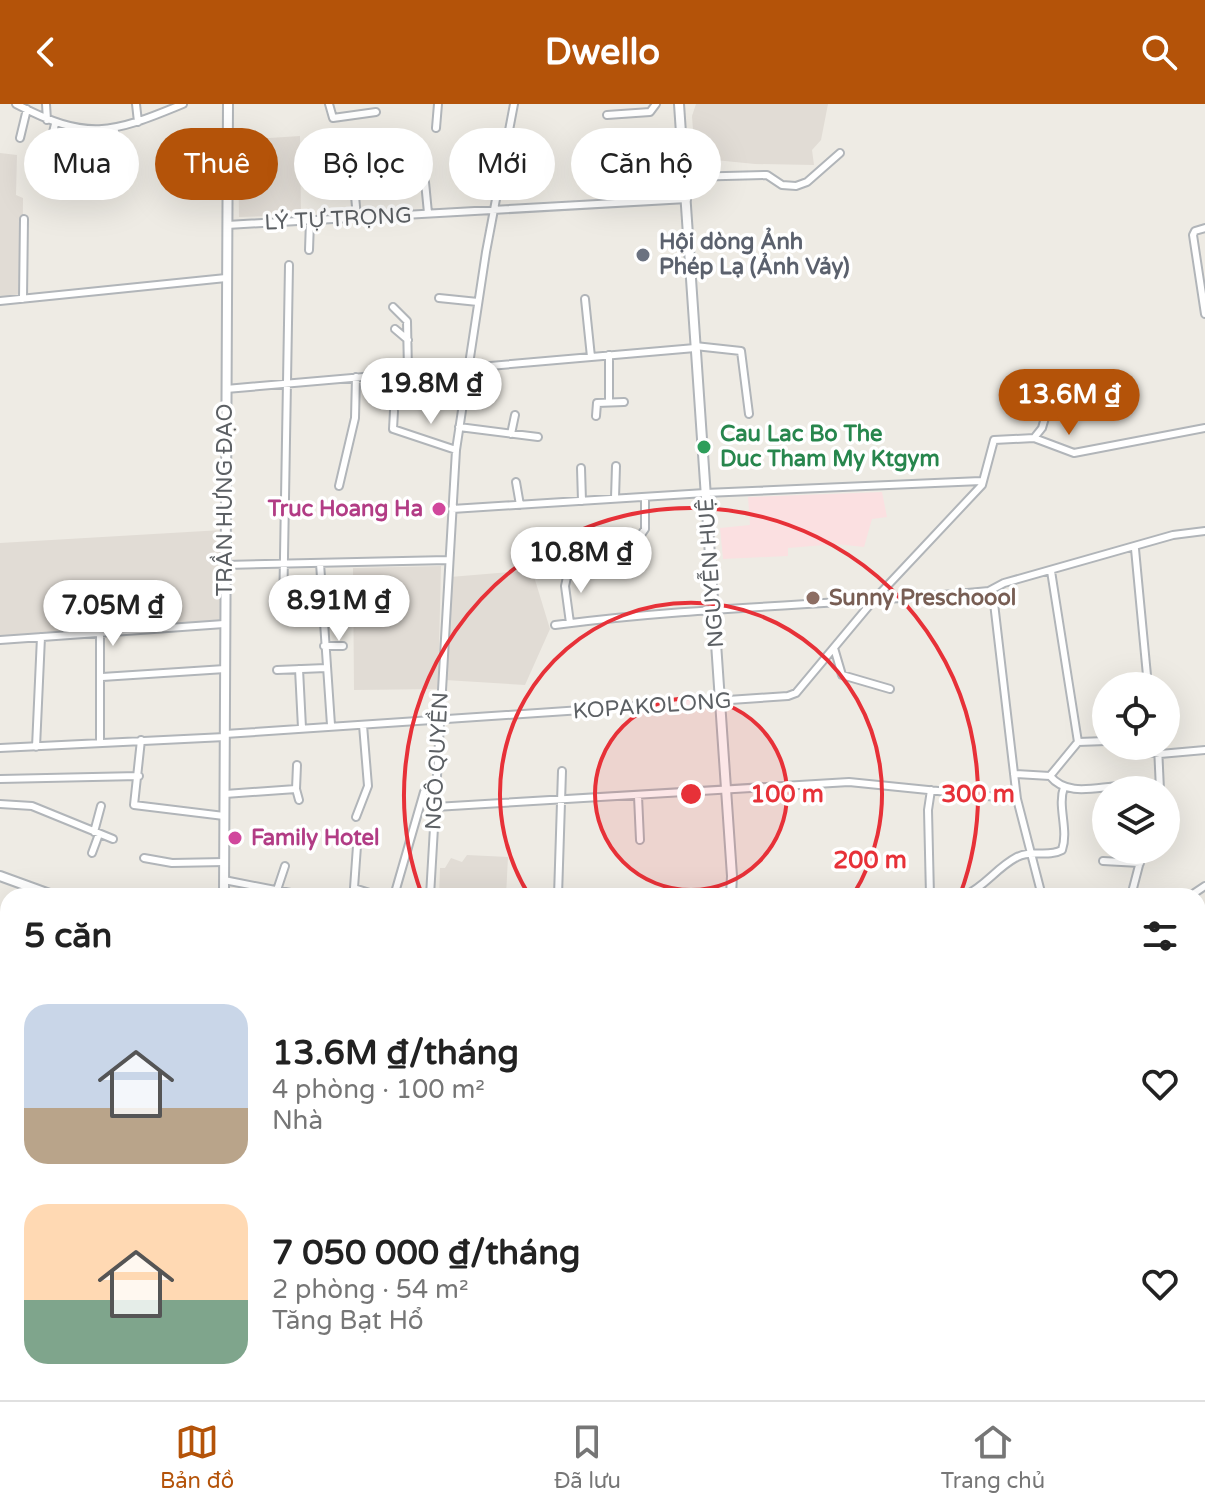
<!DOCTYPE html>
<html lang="vi">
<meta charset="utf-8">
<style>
:root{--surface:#fff;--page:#f6f6f6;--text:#222;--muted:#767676;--line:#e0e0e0;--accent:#b45309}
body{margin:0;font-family:"Varela Round",sans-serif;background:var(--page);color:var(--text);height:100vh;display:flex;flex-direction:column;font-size:30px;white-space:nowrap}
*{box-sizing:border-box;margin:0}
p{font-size:26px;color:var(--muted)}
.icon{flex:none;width:44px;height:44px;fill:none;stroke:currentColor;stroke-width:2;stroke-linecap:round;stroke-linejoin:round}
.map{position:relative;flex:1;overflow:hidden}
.sheet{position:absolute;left:0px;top:784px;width:1206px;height:512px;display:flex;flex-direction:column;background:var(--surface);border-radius:24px 24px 0 0;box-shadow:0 8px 32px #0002}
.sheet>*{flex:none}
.hud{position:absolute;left:24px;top:24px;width:800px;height:72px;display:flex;gap:16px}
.fabs{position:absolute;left:1092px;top:568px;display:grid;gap:16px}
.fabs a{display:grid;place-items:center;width:88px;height:88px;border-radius:50%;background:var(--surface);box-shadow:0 8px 32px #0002;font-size:40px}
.price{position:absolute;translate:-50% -68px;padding:0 18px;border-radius:28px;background:#fff;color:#222;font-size:26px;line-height:52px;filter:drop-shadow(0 2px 4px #0008)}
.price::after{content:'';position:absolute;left:50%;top:48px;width:24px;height:18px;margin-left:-12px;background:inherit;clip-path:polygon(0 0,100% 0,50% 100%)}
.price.active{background:var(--accent);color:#fff}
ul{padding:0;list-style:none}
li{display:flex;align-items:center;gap:24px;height:200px;padding:0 24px}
li span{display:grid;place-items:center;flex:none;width:224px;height:160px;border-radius:24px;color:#555}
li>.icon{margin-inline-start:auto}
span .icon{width:96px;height:96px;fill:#fffc;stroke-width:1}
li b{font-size:34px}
h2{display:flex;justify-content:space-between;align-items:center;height:96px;padding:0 24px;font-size:34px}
.pill{padding:0 28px;border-radius:36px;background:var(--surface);box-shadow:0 8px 32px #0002;font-size:28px;line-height:72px}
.pill.active{background:var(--accent);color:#fff}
header{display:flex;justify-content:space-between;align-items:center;height:104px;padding:0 24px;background:var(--accent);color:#fff;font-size:36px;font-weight:700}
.menu{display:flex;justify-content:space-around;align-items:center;height:112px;border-top:2px solid var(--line);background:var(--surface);font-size:22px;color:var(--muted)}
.menu a{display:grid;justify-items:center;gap:4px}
.menu .active{color:var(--accent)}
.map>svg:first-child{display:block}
</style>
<header><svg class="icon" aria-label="back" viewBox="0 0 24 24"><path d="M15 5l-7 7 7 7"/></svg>Dwello<svg class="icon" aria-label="search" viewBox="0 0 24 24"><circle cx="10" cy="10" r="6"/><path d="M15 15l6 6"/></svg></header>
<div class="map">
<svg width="1205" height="1296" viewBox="0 0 1205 1296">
<defs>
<pattern id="water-ripples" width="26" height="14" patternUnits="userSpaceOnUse" patternTransform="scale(2)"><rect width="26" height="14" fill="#a4e1fe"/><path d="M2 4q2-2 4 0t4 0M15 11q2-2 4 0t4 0" fill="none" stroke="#89bad1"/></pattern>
</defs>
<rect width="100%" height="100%" fill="#eeebe4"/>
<path fill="#e1dcd5" d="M696,0H828L821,36L812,46L814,61L755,60L695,54L692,12Z
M300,32L301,111L239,113L238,36Z
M0,49L17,51L16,91L23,94L22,190L0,193Z
M222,426L224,516L0,532V439Z
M441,462L438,585L354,586L353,464Z
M532,466L550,525L525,581L445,576L450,473Z
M467,751L508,753L506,792H439L440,764H445L451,754L462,758Z"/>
<path fill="#fbe0e1" d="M882,388L887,413L872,415L864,443L836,440L788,444V452L723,455L720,424L750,421L748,393Z"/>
<path fill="url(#water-ripples)" d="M1205,1167V1257L1198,1261V1168Z
M801,1288H1015L995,1296H792Z"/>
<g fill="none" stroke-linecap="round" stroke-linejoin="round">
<g stroke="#b1b5b9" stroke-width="10">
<path id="minor" d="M16,0C87,37 111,30 183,0
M46,0L47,16
M136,0L138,18
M329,0L333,14L376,8
M607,11L650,8L656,0
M436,24L438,0
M20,34L27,5
M352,58L357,114
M96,65L113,61L115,25
M687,73L767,71L782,81L796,82L807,78L840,49
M425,78L428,109
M50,84L47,53L55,20
M227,121L687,95
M1205,124L1195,127L1193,131L1205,210
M309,146L310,117
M289,161L283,511L287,514L323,513
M439,194L478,198
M23,195L24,115
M585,195L591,253
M0,197L226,174
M393,203L407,217L408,268
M395,225L408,236
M695,242L741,247L749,310
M226,285L695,244
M609,298V251
M394,307L393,325L456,346
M596,312L597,299L624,298
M459,323L538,333
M511,330L515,311
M1034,334L1042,324L1047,307
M581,364L582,397
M516,378L520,401
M339,382L355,314L356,273
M615,394L616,362
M452,405L705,389L981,377
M638,435L645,425V393
M1135,445L1148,582
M320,459L331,621
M225,461L448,456
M569,464L565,482L570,519
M1051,467L1078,638
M989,487L994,499L1017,695L1042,792
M555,521C699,502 845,501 989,487L1004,479L1173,431L1205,427
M0,536L224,520
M324,542H343
M834,544L842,571L890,585
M299,565L302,624
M277,566L326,564
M102,573L225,565
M225,630L788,592L796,589L872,498L982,381L994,336L1034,334L1074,349L1205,324
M141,636L134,701L224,712
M100,639V530
M1119,642L1160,650L1205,646
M1158,642L1160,686
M36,643L41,533
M0,644L225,633
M297,661L296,685L299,696
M1014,670L1050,672L1078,638L1106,637
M1050,672C1067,693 1096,683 1120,682
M0,675L139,672
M225,690L296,685
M638,692L640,736
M0,700L32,702L113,735
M435,703L849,678L1017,695
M356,713L368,682L363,621
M94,728L101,702
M357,742L354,784L379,792
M92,749L99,730
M144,754L172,759L224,758
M1103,757L1140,759
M224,776L306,792
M277,786L285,762
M394,792L424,688L436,678
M430,792L456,346L486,148L514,0
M558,792L562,667
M930,792L928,706L931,686
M964,792C986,782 996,764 1017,753C1032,745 1047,754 1062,746C1069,725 1057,703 1064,683
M1131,792L1143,746
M1190,792L1205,782
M0,966H8
M1198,999L1205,996
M0,1063H8
M0,1234L8,1235
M0,1273L8,1279
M77,1288V1296
M252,1288L258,1296
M373,1288H402
M405,1288L413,1296
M464,1288L465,1296
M15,1296V1288
M328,1296L329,1288"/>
</g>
<g stroke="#b1b5b9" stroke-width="12">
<path id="tertiary" d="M679,0L732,772L731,792
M0,772L55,792
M224,792L228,0
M1198,984L1205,981
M0,1148H8
M225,1296V1288
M589,1296L592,1288
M705,1296L706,1288"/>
</g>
<use href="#minor" stroke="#fff" stroke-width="6"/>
<use href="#tertiary" stroke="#fff" stroke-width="8"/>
</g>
<circle cx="691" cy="690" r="96" fill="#e73138" fill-opacity=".12"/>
<g fill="none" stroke="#e73138" stroke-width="4">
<circle cx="691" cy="690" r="96"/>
<path d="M529 791A191 191 0 1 1 853 791"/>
<path d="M422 791A287 287 0 1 1 960 791"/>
</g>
<circle fill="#6b7280" stroke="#fff" stroke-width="3" cx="643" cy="151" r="8"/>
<circle fill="#2e9e5b" stroke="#fff" stroke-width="3" cx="704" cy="343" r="8"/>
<g fill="#d1479c" stroke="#fff" stroke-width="3">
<circle cx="439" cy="405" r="8"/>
<circle cx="235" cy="734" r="8"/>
</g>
<circle fill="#8d6e63" stroke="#fff" stroke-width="3" cx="813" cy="494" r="8"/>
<g text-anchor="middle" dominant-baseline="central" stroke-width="7" stroke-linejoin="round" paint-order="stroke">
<g font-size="22" fill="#5c6064" stroke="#fff">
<text transform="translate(338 115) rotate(-3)">LÝ TỰ TRỌNG</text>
<text transform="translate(225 396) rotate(-90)">TRẦN HƯNG ĐẠO</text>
<text transform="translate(711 469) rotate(-94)">NGUYỄN HUỆ</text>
<text transform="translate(652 602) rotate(-4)">KOPAKOLONG</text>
<text transform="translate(437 657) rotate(-87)">NGÔ QUYỀN</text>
</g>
<g font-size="22" font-weight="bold" fill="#5b616d" stroke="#fff" text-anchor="start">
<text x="659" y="138">Hội dòng Ảnh<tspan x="659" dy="25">Phép Lạ (Ảnh Vảy)</tspan></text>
</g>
<g font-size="22" font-weight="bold" fill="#27864d" stroke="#fff" text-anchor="start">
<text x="720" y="330">Cau Lac Bo The<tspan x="720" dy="25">Duc Tham My Ktgym</tspan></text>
</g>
<g font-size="22" font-weight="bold" fill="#b23c85" stroke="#fff" text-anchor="end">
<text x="423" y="405">Truc Hoang Ha</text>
<text x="251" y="734" text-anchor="start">Family Hotel</text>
</g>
<g font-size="22" font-weight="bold" fill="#785e54" stroke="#fff" text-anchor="start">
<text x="829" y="494">Sunny Preschoool</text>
</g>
</g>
<circle cx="691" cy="690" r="12" fill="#e73138" stroke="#fff" stroke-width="4"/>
<g font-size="24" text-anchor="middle" font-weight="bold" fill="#e73138" stroke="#fff" stroke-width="7" stroke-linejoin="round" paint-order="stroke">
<text x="787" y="698">100 m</text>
<text x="978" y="698">300 m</text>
<text x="870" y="764">200 m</text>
</g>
</svg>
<div class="fabs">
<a><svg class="icon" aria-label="locate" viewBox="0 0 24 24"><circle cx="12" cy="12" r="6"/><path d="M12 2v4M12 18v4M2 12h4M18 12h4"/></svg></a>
<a><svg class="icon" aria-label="layers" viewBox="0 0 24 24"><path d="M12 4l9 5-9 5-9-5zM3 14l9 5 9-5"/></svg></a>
</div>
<b class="price" style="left:431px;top:322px">19.8M ₫</b>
<b class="price active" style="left:1069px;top:333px">13.6M ₫</b>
<b class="price" style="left:581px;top:491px">10.8M ₫</b>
<b class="price" style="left:339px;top:539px">8.91M ₫</b>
<b class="price" style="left:113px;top:544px">7.05M ₫</b>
<div class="hud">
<a class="pill">Mua</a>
<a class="pill active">Thuê</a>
<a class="pill">Bộ lọc</a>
<a class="pill">Mới</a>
<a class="pill">Căn hộ</a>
</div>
<section class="sheet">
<h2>5 căn<svg class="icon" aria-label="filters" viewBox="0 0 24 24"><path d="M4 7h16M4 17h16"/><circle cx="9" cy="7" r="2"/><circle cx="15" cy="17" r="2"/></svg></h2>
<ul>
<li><span style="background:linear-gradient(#c9d6e8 65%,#b9a48a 0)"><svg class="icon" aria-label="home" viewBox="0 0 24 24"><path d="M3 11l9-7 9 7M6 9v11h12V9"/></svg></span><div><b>13.6M ₫/tháng</b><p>4 phòng · 100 m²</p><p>Nhà</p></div><svg class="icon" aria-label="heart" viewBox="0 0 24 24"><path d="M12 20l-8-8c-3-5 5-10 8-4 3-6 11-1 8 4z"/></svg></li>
<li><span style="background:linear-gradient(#ffd9b3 60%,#7fa58c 0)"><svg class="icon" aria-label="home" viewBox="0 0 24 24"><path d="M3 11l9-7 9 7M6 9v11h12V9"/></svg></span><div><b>7 050 000 ₫/tháng</b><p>2 phòng · 54 m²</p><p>Tăng Bạt Hổ</p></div><svg class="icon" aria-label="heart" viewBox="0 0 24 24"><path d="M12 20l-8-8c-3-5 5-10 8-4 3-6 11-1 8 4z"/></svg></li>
</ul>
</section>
</div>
<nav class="menu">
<a class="active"><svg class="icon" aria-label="map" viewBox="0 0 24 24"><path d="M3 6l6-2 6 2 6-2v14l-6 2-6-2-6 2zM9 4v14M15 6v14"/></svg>Bản đồ</a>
<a><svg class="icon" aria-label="saved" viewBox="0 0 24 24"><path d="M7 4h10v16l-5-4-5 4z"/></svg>Đã lưu</a>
<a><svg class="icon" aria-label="home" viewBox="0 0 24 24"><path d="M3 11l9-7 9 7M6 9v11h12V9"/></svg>Trang chủ</a>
</nav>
